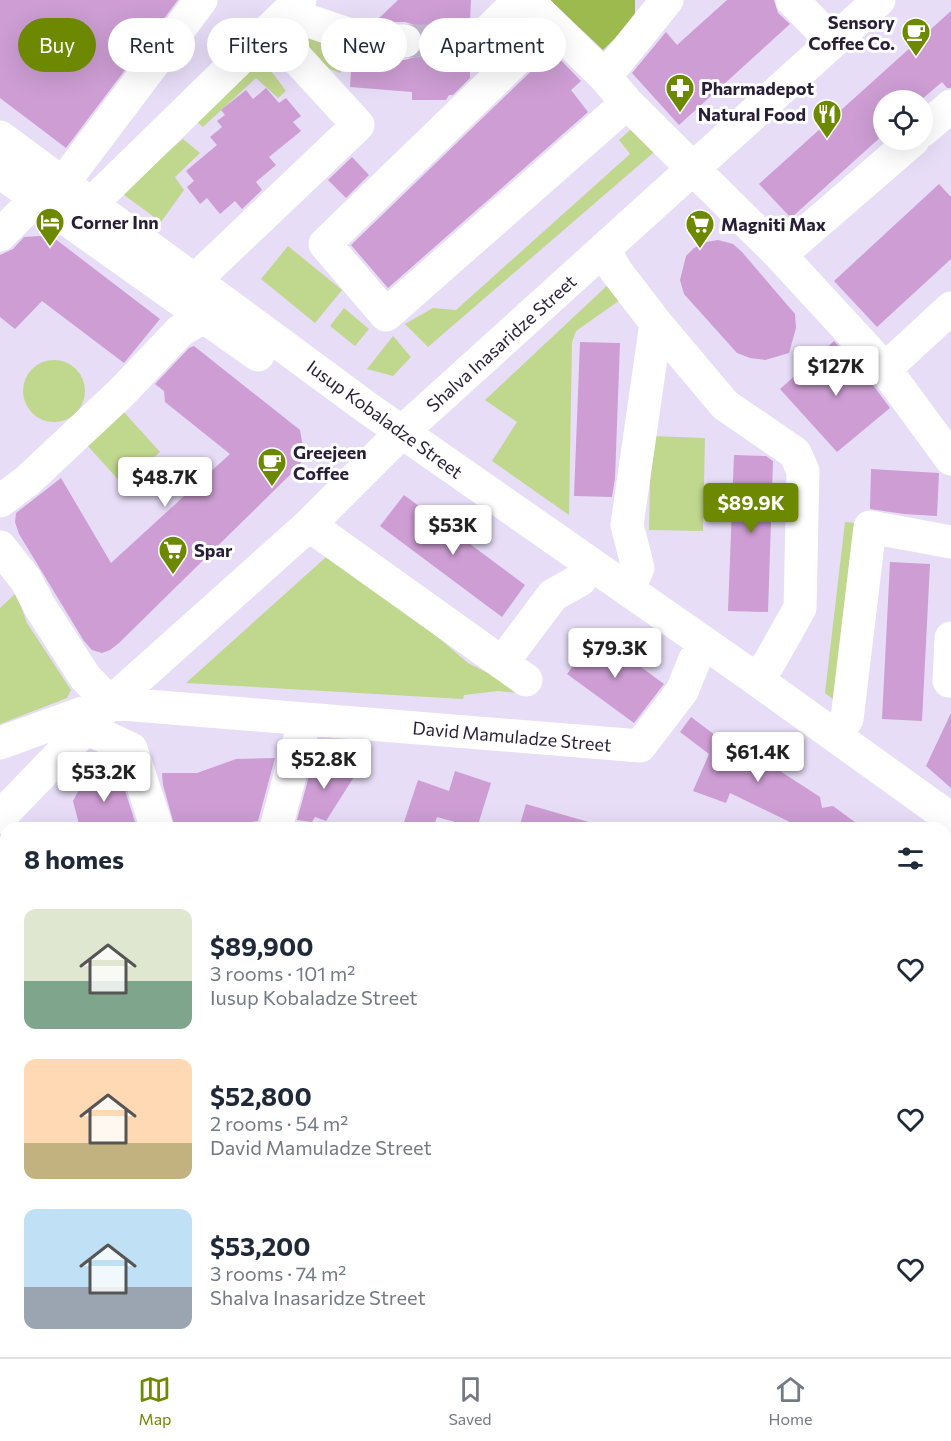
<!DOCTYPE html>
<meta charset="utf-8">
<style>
:root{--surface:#fff;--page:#f2f2f3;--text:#1f2937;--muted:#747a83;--line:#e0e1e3;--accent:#6d8901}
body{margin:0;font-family:Commissioner,sans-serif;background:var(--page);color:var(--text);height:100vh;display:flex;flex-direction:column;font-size:22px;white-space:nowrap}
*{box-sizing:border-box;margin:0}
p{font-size:20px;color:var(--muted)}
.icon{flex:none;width:33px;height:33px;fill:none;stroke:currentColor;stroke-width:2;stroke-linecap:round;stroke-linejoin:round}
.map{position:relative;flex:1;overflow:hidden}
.sheet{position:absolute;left:0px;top:822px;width:951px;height:536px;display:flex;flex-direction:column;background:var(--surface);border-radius:18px 18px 0 0;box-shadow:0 6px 24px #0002}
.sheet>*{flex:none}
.top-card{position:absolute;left:18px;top:18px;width:600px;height:54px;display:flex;gap:12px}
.fabs{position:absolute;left:873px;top:90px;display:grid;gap:12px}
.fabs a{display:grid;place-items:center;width:60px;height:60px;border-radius:50%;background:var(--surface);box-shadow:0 6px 24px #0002;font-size:30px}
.price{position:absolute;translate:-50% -51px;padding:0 14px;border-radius:6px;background:#fff;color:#222;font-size:20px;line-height:39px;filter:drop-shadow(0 2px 3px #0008)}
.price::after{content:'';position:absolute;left:50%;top:36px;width:18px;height:14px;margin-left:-9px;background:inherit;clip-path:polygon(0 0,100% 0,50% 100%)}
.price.on{background:var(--accent);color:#fff}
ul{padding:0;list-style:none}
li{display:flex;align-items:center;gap:18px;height:150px;padding:0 24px}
li span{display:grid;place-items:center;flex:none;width:168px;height:120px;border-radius:12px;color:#555}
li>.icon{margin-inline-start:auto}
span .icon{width:72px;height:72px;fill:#fffc;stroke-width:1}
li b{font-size:26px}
h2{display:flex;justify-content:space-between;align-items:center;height:72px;padding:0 24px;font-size:26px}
.pill{padding:0 21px;border-radius:27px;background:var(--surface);box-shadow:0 6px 24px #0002;font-size:21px;line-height:54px}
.pill.on{background:var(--accent);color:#fff}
.tabs{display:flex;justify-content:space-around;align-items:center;height:84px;border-top:2px solid var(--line);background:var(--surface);font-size:16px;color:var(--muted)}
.tabs a{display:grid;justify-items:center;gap:3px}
.tabs .on{color:var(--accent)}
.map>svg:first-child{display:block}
</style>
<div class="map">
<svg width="951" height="1357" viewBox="0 0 951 1357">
<rect width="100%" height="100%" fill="#e7ddf7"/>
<path fill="#c0d78e" d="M295,31L341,40L334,49L347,62L340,73L328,68Z
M263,60L286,91L278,98L256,78L203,127L196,121Z
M637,124L660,147L428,347L405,324L433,308L456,310L630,154L619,140Z
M183,139L200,153L175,177L184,190L161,222L120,192Z
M288,246L342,290L315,323L261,279Z
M612,281L623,298L576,331L572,342L569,515L492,461L517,422L485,400Z
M344,308L369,329L355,346L330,326Z
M393,336L411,357L393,376L367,369Z
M23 391a31 31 0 1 1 62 0a31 31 0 1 1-62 0Z
M123,411L160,452L123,485L86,444Z
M651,436L705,438L703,531L649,530Z
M845,522L856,523L834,700L825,693Z
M335,549L468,663L529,694L498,691L464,695L463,699L186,683Z
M16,593L27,623L71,690L67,698L0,724V608Z
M6,1255V1352H113L106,1357H0V1260Z"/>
<path fill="#9cba4e" d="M550,0H635V19L603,50Z"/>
<path fill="#cd9dd3" d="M0,0H178L66,148L0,98Z
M398,0H471L470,22L460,25L454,31L451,40L454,51L461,57L470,60V78L453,95H449L446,100H412V92L350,87L352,55L368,60H405L415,57L421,50L424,42L421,32L415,25L405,22H375Z
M727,0H774L778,13L790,24L679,125L632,73L666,32L677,45Z
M951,11V88H947L942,82L921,100H884V134L791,218L759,184Z
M552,51L581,81L571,90L588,112L388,288L351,245Z
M266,88L279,103L286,98L301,116L293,122L301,131L269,157L276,165L256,182L262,190L242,209L235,201L220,214L207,198L200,204L187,187L194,181L186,171L217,145L210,137L222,127L217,121L225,115L221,110L246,90L253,99Z
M352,157L369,175L346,198L328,180Z
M939,184L951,197V259L877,327L834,281Z
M40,236L54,238L160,319L124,363L42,301L15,329L0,317V255L13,249L24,237Z
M718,240L733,244L742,252L795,314L796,328L789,353L765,360L750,358L737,353L684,294L680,280L686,256L694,248L706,242Z
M834,341L870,381L890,408L837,452L780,389Z
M580,342L620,343L615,478L612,497L574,496Z
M194,346L300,430L304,453L300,465L119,643L110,650L102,653L92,650L84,641L19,534L15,522L16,513L61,478L111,563L230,454L165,402L164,391L155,384L189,348Z
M734,455L766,456L773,461L768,612L728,611Z
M871,469L939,473L937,516L904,514L870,509Z
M404,495L525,585L502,617L380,526Z
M890,562L930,564L922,721L882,719Z
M596,634L664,684L634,723L567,674Z
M951,713V788L926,766Z
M691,717L723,741L728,737L820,797L822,808L833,806L863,828H802L730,793L726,803L693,791L709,754L680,732Z
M275,758L258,821L231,825L230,828H175L163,785L162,773H197L236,759Z
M314,758L357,772L326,821L315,817L312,822L297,820Z
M108,770L121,778L137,828H80L73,801L84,780Z
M455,771L491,783L477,828L437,817L433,828H402L418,780L449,791Z
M526,804L592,823L591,828H519Z"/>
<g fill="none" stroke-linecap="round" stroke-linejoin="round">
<path stroke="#c1b7d1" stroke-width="33" stroke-dasharray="33 16" stroke-linecap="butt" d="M405,41H470"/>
<path stroke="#fff" stroke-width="33" d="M527,0L605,77L627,103L780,255L885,369L951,459
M792,0L833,42
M290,10L300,18L368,41H405
M552,25L325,244L386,315L627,103
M470,41H478L520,0
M605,77L667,0
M922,131L951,106
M0,137L366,407L746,672L951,819
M0,172L258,355
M63,183L201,0
M91,204L300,0
M0,235L37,198
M604,249L616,271L656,323L725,405L795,453L803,471L800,608L769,663L756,679
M780,255L913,140
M194,281L358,125L270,29
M885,369L951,308
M0,501L27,481L122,392L180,331L203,317
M309,525L526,680
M0,547L26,580L40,607L85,677L110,703
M628,590L638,568L627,525L656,323
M502,663L553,595L580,580
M949,681L951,638
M86,728L131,749L157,828
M834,735L847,719L870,527L951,542
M0,743L110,703L640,746L682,691L695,659
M0,817L110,703L309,525L402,432L879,0
M276,828L305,719
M945,842L951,846
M945,1060L951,1056
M0,1085L6,1080
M536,1357L543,1352"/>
</g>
<defs>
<g id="cafe-pin" transform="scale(1.5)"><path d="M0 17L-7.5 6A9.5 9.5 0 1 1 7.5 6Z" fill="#6d8901" stroke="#fff"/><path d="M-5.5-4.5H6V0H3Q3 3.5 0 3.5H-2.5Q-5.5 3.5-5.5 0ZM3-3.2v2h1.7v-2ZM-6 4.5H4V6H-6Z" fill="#fff"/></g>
<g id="pharmacy-pin" transform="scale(1.5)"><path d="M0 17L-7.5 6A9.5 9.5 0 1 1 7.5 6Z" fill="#6d8901" stroke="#fff"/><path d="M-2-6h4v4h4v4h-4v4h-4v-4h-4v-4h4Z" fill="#fff"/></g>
<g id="restaurant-pin" transform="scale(1.5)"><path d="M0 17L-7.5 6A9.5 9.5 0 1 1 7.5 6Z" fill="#6d8901" stroke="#fff"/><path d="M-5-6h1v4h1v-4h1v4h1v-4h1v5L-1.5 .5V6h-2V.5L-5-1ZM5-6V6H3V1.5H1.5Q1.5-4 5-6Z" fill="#fff"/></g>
<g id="hotel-pin" transform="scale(1.5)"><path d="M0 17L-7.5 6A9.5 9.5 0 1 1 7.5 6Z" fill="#6d8901" stroke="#fff"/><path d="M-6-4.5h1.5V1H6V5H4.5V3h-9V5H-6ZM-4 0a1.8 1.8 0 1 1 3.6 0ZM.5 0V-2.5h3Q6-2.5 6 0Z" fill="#fff"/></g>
<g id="supermarket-pin" transform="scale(1.5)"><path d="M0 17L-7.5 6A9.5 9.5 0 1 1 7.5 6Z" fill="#6d8901" stroke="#fff"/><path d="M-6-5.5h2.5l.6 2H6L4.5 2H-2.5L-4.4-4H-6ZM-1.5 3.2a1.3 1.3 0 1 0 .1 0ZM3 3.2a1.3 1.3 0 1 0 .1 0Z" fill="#fff"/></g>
</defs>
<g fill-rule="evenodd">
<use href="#cafe-pin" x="916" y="32"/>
<use href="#pharmacy-pin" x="680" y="88"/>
<use href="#restaurant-pin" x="827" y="114"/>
<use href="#hotel-pin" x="50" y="222"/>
<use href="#supermarket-pin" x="700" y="224"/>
<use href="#cafe-pin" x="272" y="462"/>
<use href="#supermarket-pin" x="173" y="550"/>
</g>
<g text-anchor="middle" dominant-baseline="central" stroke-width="6" stroke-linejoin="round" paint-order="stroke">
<g font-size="18" font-weight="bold" fill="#291e37" stroke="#fff" text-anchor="start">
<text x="895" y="22" text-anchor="end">Sensory<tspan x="895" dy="21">Coffee Co.</tspan></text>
<text x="701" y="88">Pharmadepot</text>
<text x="806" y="114" text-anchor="end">Natural Food</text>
<text x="71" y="222">Corner Inn</text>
<text x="721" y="224">Magniti Max</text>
<text x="293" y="452">Greejeen<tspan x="293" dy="21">Coffee</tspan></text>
<text x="194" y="550">Spar</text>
</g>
<g font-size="18" fill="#291e37" stroke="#fff">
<text transform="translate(501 343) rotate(-42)">Shalva Inasaridze Street</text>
<text transform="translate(385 419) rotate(36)">Iusup Kobaladze Street</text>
<text transform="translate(512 736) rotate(5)">David Mamuladze Street</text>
</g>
</g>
</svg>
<div class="fabs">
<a><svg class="icon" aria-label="locate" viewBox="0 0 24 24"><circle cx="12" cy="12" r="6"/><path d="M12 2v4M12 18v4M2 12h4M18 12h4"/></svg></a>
</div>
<b class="price" style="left:836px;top:397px">$127K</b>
<b class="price" style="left:165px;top:508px">$48.7K</b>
<b class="price on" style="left:751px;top:534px">$89.9K</b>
<b class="price" style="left:453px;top:556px">$53K</b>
<b class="price" style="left:615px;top:679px">$79.3K</b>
<b class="price" style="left:758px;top:783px">$61.4K</b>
<b class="price" style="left:324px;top:790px">$52.8K</b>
<b class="price" style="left:104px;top:803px">$53.2K</b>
<div class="top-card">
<a class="pill on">Buy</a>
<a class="pill">Rent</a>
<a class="pill">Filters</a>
<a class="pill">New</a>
<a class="pill">Apartment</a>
</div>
<section class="sheet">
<h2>8 homes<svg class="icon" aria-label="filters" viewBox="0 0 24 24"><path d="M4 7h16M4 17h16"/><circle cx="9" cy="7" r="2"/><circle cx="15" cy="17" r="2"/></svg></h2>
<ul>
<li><span style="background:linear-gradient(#dfe7d0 60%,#7fa58c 0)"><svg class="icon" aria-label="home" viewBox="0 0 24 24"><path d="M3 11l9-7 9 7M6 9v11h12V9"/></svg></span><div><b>$89,900</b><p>3 rooms · 101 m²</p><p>Iusup Kobaladze Street</p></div><svg class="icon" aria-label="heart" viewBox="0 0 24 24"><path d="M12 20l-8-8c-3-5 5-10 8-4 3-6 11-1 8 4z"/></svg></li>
<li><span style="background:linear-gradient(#ffd9b3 70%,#c2b280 0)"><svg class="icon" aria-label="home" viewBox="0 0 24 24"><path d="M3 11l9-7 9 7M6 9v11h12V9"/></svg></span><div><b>$52,800</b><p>2 rooms · 54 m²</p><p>David Mamuladze Street</p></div><svg class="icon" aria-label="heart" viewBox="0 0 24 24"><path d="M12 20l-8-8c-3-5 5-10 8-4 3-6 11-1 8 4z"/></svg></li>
<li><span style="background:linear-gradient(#bfe0f5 65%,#9aa5b1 0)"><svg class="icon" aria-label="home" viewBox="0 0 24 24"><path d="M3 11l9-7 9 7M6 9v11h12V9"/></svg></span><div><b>$53,200</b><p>3 rooms · 74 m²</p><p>Shalva Inasaridze Street</p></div><svg class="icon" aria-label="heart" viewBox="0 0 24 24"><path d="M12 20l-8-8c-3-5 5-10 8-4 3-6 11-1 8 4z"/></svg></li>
</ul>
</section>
</div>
<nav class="tabs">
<a class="on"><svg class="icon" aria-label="map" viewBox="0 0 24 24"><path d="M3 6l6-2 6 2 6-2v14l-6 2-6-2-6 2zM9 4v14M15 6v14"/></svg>Map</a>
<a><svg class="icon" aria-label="saved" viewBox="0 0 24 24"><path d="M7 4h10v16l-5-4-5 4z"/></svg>Saved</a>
<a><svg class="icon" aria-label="home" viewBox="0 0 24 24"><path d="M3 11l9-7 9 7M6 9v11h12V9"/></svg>Home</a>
</nav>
